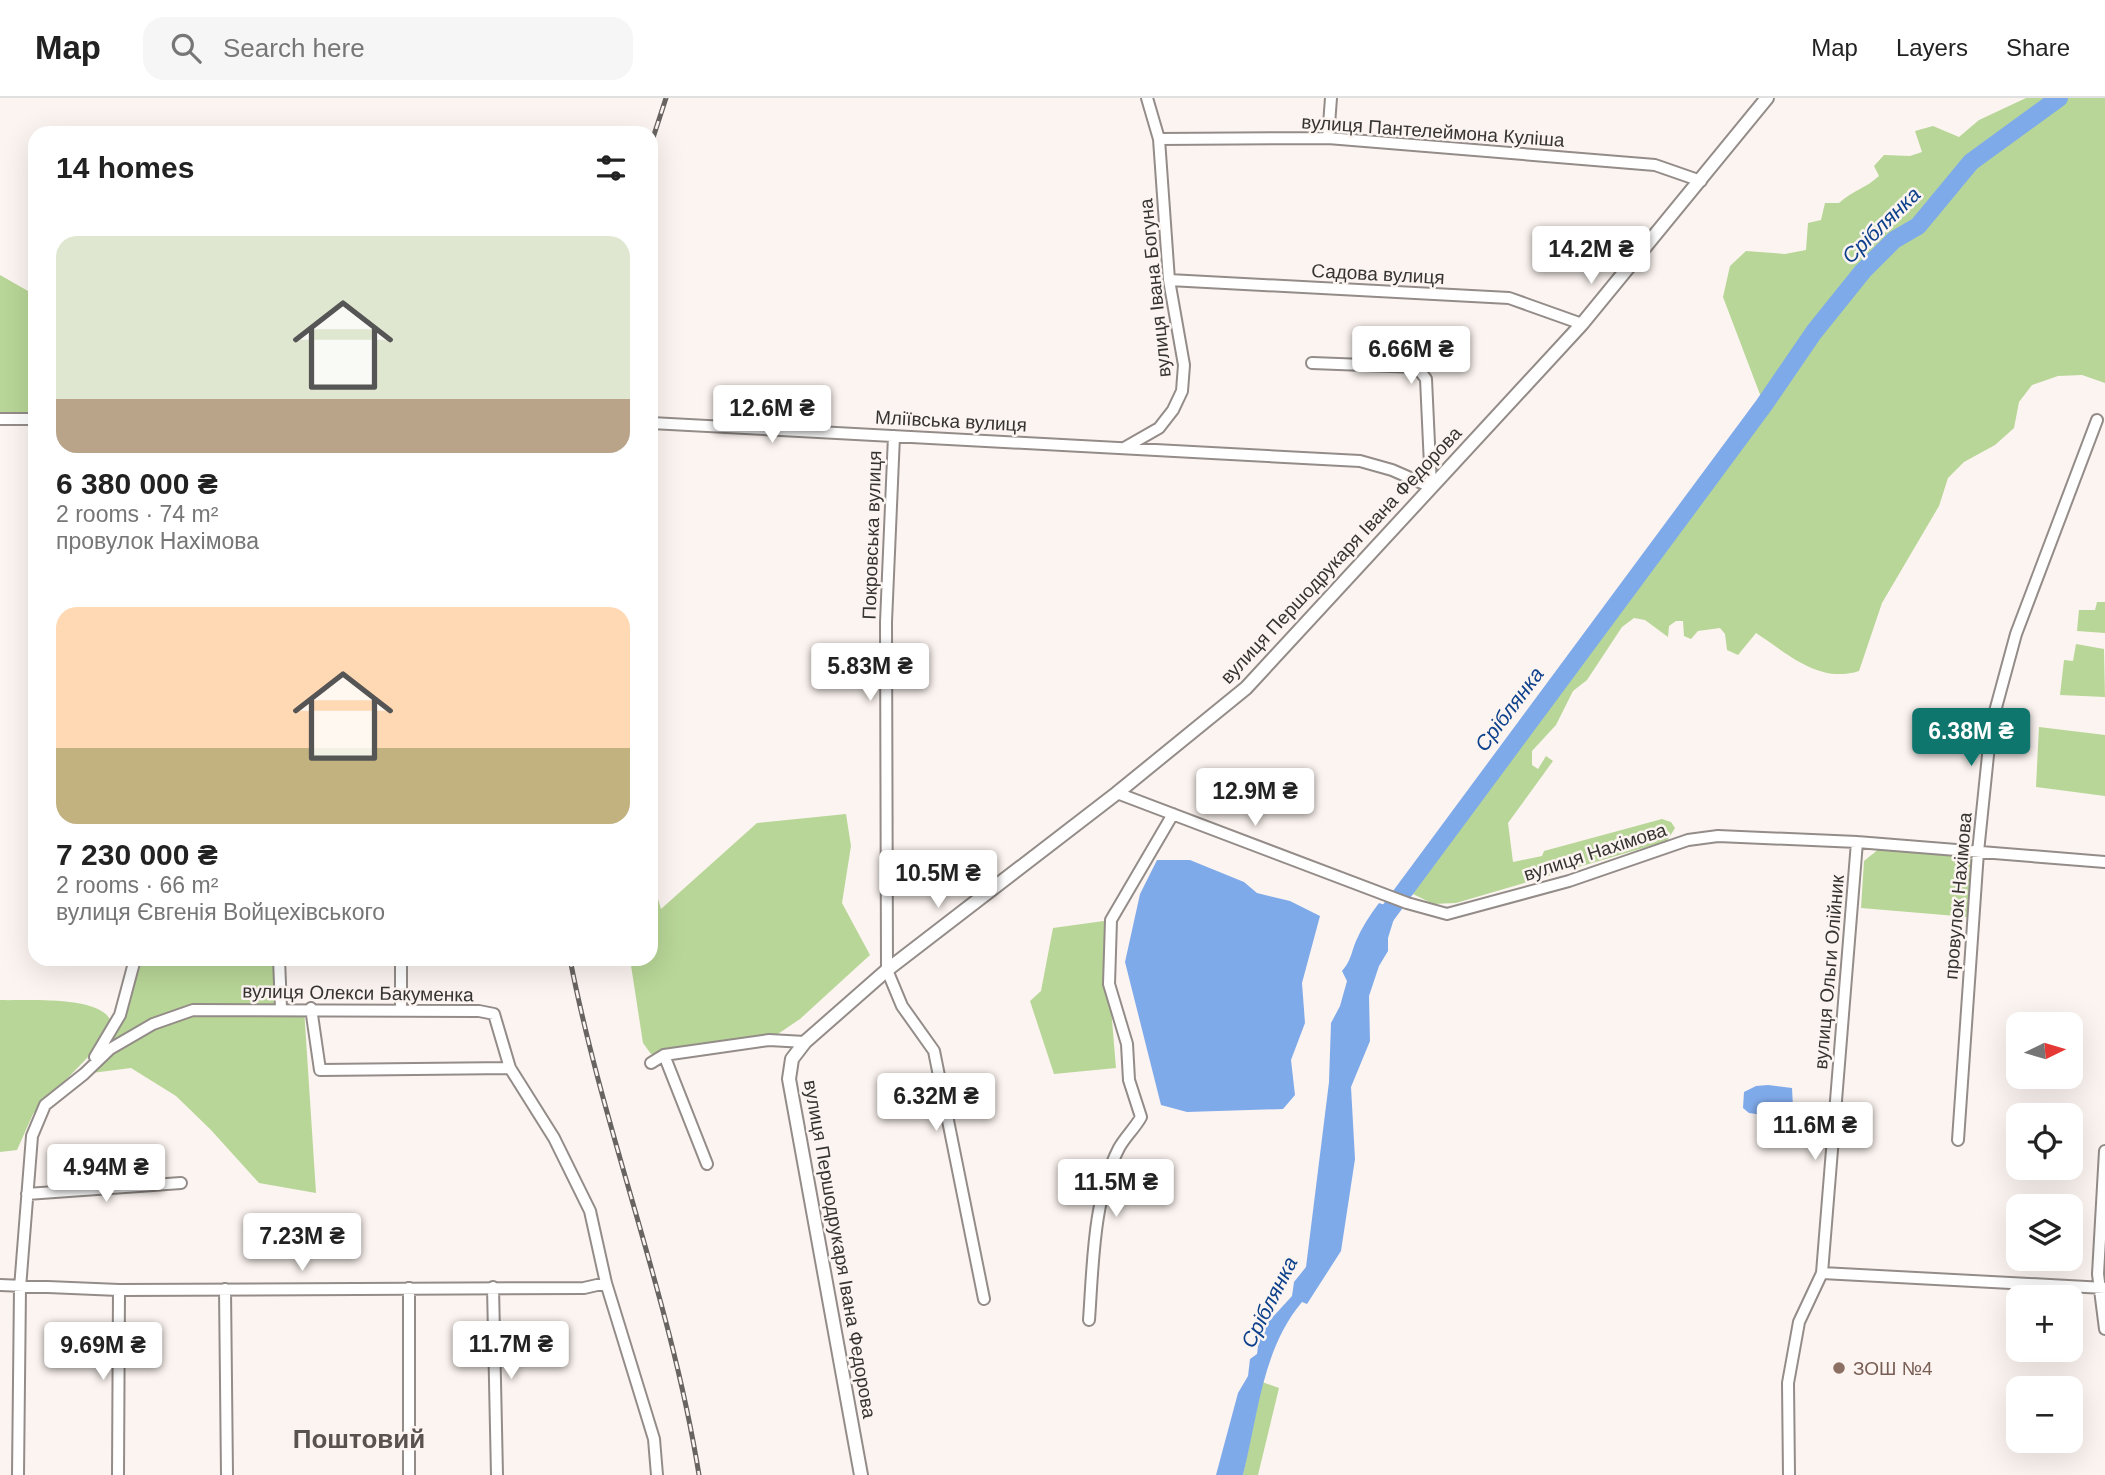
<!DOCTYPE html>
<meta charset="utf-8">
<style>
:root{--surface:#fff;--page:#f6f6f6;--text:#222;--muted:#767676;--line:#e0e0e0;--accent:#0f766e}
body{margin:0;font-family:Arial,sans-serif;background:var(--page);color:var(--text);height:100vh;display:flex;flex-direction:column;font-size:26px;white-space:nowrap}
*{box-sizing:border-box;margin:0}
p{font-size:23px;color:var(--muted)}
.icon{flex:none;width:38px;height:38px;fill:none;stroke:currentColor;stroke-width:2;stroke-linecap:round;stroke-linejoin:round}
.map{position:relative;flex:1;overflow:hidden}
.drawer{position:absolute;left:28px;top:28px;width:630px;height:840px;display:flex;flex-direction:column;background:var(--surface);border-radius:21px;box-shadow:0 7px 28px #0002}
.drawer>*{flex:none}
.needle{width:46px;rotate:85deg}
.tools{position:absolute;left:2006px;top:914px;display:grid;gap:14px}
.tools a{display:grid;place-items:center;width:77px;height:77px;border-radius:14px;background:var(--surface);box-shadow:0 7px 28px #0002;font-size:35px}
.price{position:absolute;translate:-50% -60px;padding:0 16px;border-radius:7px;background:#fff;color:#222;font-size:23px;line-height:46px;filter:drop-shadow(0 2px 4px #0008)}
.price::after{content:'';position:absolute;left:50%;top:42px;width:21px;height:16px;margin-left:-10px;background:inherit;clip-path:polygon(0 0,100% 0,50% 100%)}
.price.current{background:var(--accent);color:#fff}
ul{padding:0;list-style:none}
li{display:grid;align-content:center;gap:14px;height:371px;padding:0 28px}
li span{display:grid;place-items:center;height:217px;border-radius:21px;color:#555}
li>.icon{margin-inline-start:auto}
span .icon{width:126px;height:126px;fill:#fffc;stroke-width:1}
li b{font-size:30px}
h2{display:flex;justify-content:space-between;align-items:center;height:84px;padding:0 28px;font-size:30px}
header{display:flex;align-items:center;gap:42px;box-sizing:border-box;height:98px;padding:0 35px;background:var(--surface);border-bottom:2px solid var(--line)}
header strong{font-size:33px}
nav{display:flex;gap:38px;margin-inline-start:auto;font-size:24px}
.search{width:490px;height:63px;background:var(--page);display:flex;align-items:center;gap:18px;box-sizing:border-box;padding:0 24px;border-radius:21px;color:var(--muted);font-size:26px}
.map>svg:first-child{display:block}
</style>
<header>
<strong>Map</strong>
<div class="search"><svg class="icon" aria-label="search" viewBox="0 0 24 24"><circle cx="10" cy="10" r="6"/><path d="M15 15l6 6"/></svg>Search here</div>
<nav><a>Map</a><a>Layers</a><a>Share</a></nav>
</header>
<div class="map">
<svg width="2105" height="1377" viewBox="0 0 2105 1377">
<rect width="100%" height="100%" fill="#fcf4f0"/>
<path fill="#b8d697" d="M2026,0H2105V285L2082,277L2058,278L2032,287L2019,304L2014,330L1995,347L1964,364L1948,380L1939,408L1882,505L1859,573C1819,586 1787,555 1756,535L1738,557L1727,552L1725,536L1720,530L1698,533L1691,541L1684,538L1683,523H1676L1669,528L1668,539L1645,522L1634,520L1622,529L1587,582L1573,593L1556,627L1532,653V667L1538,671L1546,658L1553,663L1508,725L1513,764L1542,758L1544,753L1662,721L1671,724L1675,730L1667,743L1456,805L1433,806L1409,794L1494,686L1662,442L1764,307L1723,199L1730,168L1746,153L1785,156L1806,152L1808,125L1821,122L1825,105H1839C1853,92 1865,91 1879,78L1874,68L1884,57L1910,58L1922,54L1915,33L1933,28L1959,39L1979,22Z
M0,177L35,197V321H0Z
M2097,504H2105V535L2077,533L2079,512H2095Z
M2076,546L2104,551L2105,599L2060,597L2064,562L2073,563Z
M2039,629L2105,637V698L2036,689Z
M846,716L851,748L842,805L870,857L800,921L769,942L651,956L643,945L630,861H651V777L661,811L757,725Z
M1880,750L1973,758L1968,819L1861,810L1864,763Z
M1111,822L1109,886L1116,970L1054,976L1030,903L1041,893L1053,830Z
M135,861H279L281,910H304L316,1095L259,1085L211,1032L176,998L131,970L84,976L120,917Z
M0,902C25,903 103,897 111,924L88,959L33,1016L17,1052L0,1054Z
M1262,1284L1279,1290L1258,1377H1243Z"/>
<path fill="#7faaea" d="M1157,762H1190L1244,784L1257,795L1290,803L1320,818L1302,885L1305,925L1291,962L1295,997L1283,1011L1187,1014L1161,1007L1125,864L1140,796Z
M1379,805L1397,811L1388,840V853L1379,868L1369,898L1370,943L1351,989L1355,1061L1341,1153L1307,1206L1302,1204C1262,1251 1258,1318 1243,1377H1216L1238,1295L1248,1278L1250,1261L1257,1256L1260,1233L1292,1198L1294,1184L1306,1169L1329,984L1331,925L1340,908L1347,883L1342,873C1351,863 1351,855 1356,843C1362,829 1370,817 1379,805Z
M1768,987L1792,990L1793,1009L1783,1020L1749,1015L1743,1010L1744,994L1756,988Z"/>
<g fill="none" stroke-linecap="round" stroke-linejoin="round">
<path stroke="#7faaea" stroke-width="18" d="M1379,827L1764,307L1814,234L1863,173L1894,142L1918,128L1971,64L2059,0"/>
<g stroke="#938c88" stroke-width="14">
<path id="minor" d="M1328,40L1331,0
M1159,41L1328,40L1655,67L1701,83
M1169,182L1509,200L1582,226
M0,321H35
M651,325L1360,363L1392,372L1431,389L1426,281L1417,269L1312,265
M894,338L886,524L887,872L902,908L934,953L984,1201
M1124,350L1159,330L1173,312L1182,293L1184,267L1169,182L1159,41L1147,0
M1117,695L1407,805L1447,816L1569,783L1688,742L1718,738L1857,744L2105,764
M279,861L281,910
M311,910L320,972L510,970
M401,912V861
M664,957L707,1066
M95,959L120,917L135,861
M651,965L664,957L769,942L805,944
M1958,1042L1978,754L1991,628L2016,536L2097,322
M2105,1053L2098,1176L2105,1231
M27,1096L181,1085
M1822,1175L2105,1190
M0,1187L119,1192L584,1190L606,1185
M493,1189L497,1377
M409,1190V1377
M225,1191L227,1377
M1089,1222C1093,1167 1093,1100 1119,1050C1125,1039 1135,1030 1141,1019L1129,982L1127,946L1109,886L1111,822L1173,716
M18,1377L20,1190L32,1038L45,1007L84,976L110,951L153,926L193,912L479,913L494,916L510,970L554,1040L590,1113L606,1185L654,1341L657,1377
M118,1377L119,1192
M1789,1377L1788,1285L1799,1224L1822,1175L1857,744"/>
</g>
<g stroke="#938c88" stroke-width="16">
<path id="tertiary" d="M861,1377L789,981L792,961L805,944L887,872L1117,695L1246,590L1582,226L1767,0"/>
</g>
<use href="#minor" stroke="#fff" stroke-width="10"/>
<use href="#tertiary" stroke="#fff" stroke-width="12"/>
<g stroke="#686462" stroke-width="5">
<path id="rail" d="M651,46L666,0
M570,861C604,1035 671,1202 699,1377"/>
</g>
<use href="#rail" stroke="#fcf4f0" stroke-width="2.5" stroke-dasharray="8" stroke-linecap="butt"/>
</g>
<circle fill="#8d6e63" stroke="#fcf4f0" stroke-width="2.5" cx="1839" cy="1270" r="7"/>
<g text-anchor="middle" dominant-baseline="central" stroke-width="5" stroke-linejoin="round" paint-order="stroke">
<g font-size="19" fill="#363432" stroke="#fcf4f0">
<text transform="translate(1433 33) rotate(4)">вулиця Пантелеймона Куліша</text>
<text transform="translate(1378 176) rotate(3)">Садова вулиця</text>
<text transform="translate(1155 190) rotate(-96)">вулиця Івана Богуна</text>
<text transform="translate(951 323) rotate(3)">Мліївська вулиця</text>
<text transform="translate(872 437) rotate(-88)">Покровська вулиця</text>
<text transform="translate(1341 457) rotate(-47)">вулиця Першодрукаря Івана Федорова</text>
<text transform="translate(1595 754) rotate(-18)">вулиця Нахімова</text>
<text transform="translate(1958 798) rotate(-85)">провулок Нахімова</text>
<text transform="translate(1829 874) rotate(-85)">вулиця Ольги Олійник</text>
<text transform="translate(358 895) rotate(1)">вулиця Олекси Бакуменка</text>
<text transform="translate(840 1151) rotate(80)">вулиця Першодрукаря Івана Федорова</text>
</g>
<g font-size="19" fill="#785e54" stroke="#fcf4f0" text-anchor="start">
<text x="1853" y="1270">ЗОШ №4</text>
</g>
<g font-size="21" font-style="italic" fill="#0d418c" stroke="#fcf4f0">
<text transform="translate(1881 127) rotate(-44)">Сріблянка</text>
<text transform="translate(1509 611) rotate(-53)">Сріблянка</text>
<text transform="translate(1269 1204) rotate(-63)">Сріблянка</text>
</g>
<g font-size="26" font-weight="bold" fill="#595350" stroke="#fcf4f0">
<text x="359" y="1341">Поштовий</text>
</g>
</g>
</svg>
<div class="tools">
<a><svg class="needle" viewBox="-14 -14 28 28"><path d="M0-13l5 13h-10z" fill="#e53935"/><path d="M0 13l5-13h-10z" fill="#767676"/></svg></a>
<a><svg class="icon" aria-label="locate" viewBox="0 0 24 24"><circle cx="12" cy="12" r="6"/><path d="M12 2v4M12 18v4M2 12h4M18 12h4"/></svg></a>
<a><svg class="icon" aria-label="layers" viewBox="0 0 24 24"><path d="M12 4l9 5-9 5-9-5zM3 14l9 5 9-5"/></svg></a>
<a>+</a>
<a>−</a>
</div>
<b class="price" style="left:1591px;top:188px">14.2M ₴</b>
<b class="price" style="left:1411px;top:288px">6.66M ₴</b>
<b class="price" style="left:772px;top:347px">12.6M ₴</b>
<b class="price" style="left:870px;top:605px">5.83M ₴</b>
<b class="price current" style="left:1971px;top:670px">6.38M ₴</b>
<b class="price" style="left:1255px;top:730px">12.9M ₴</b>
<b class="price" style="left:938px;top:812px">10.5M ₴</b>
<b class="price" style="left:936px;top:1035px">6.32M ₴</b>
<b class="price" style="left:1815px;top:1064px">11.6M ₴</b>
<b class="price" style="left:106px;top:1106px">4.94M ₴</b>
<b class="price" style="left:1116px;top:1121px">11.5M ₴</b>
<b class="price" style="left:302px;top:1175px">7.23M ₴</b>
<b class="price" style="left:511px;top:1283px">11.7M ₴</b>
<b class="price" style="left:103px;top:1284px">9.69M ₴</b>
<section class="drawer">
<h2>14 homes<svg class="icon" aria-label="filters" viewBox="0 0 24 24"><path d="M4 7h16M4 17h16"/><circle cx="9" cy="7" r="2"/><circle cx="15" cy="17" r="2"/></svg></h2>
<ul>
<li><span style="background:linear-gradient(#dfe7d0 75%,#b9a48a 0)"><svg class="icon" aria-label="home" viewBox="0 0 24 24"><path d="M3 11l9-7 9 7M6 9v11h12V9"/></svg></span><div><b>6 380 000 ₴</b><p>2 rooms · 74 m²</p><p>провулок Нахімова</p></div></li>
<li><span style="background:linear-gradient(#ffd9b3 65%,#c2b280 0)"><svg class="icon" aria-label="home" viewBox="0 0 24 24"><path d="M3 11l9-7 9 7M6 9v11h12V9"/></svg></span><div><b>7 230 000 ₴</b><p>2 rooms · 66 m²</p><p>вулиця Євгенія Войцехівського</p></div></li>
</ul>
</section>
</div>
